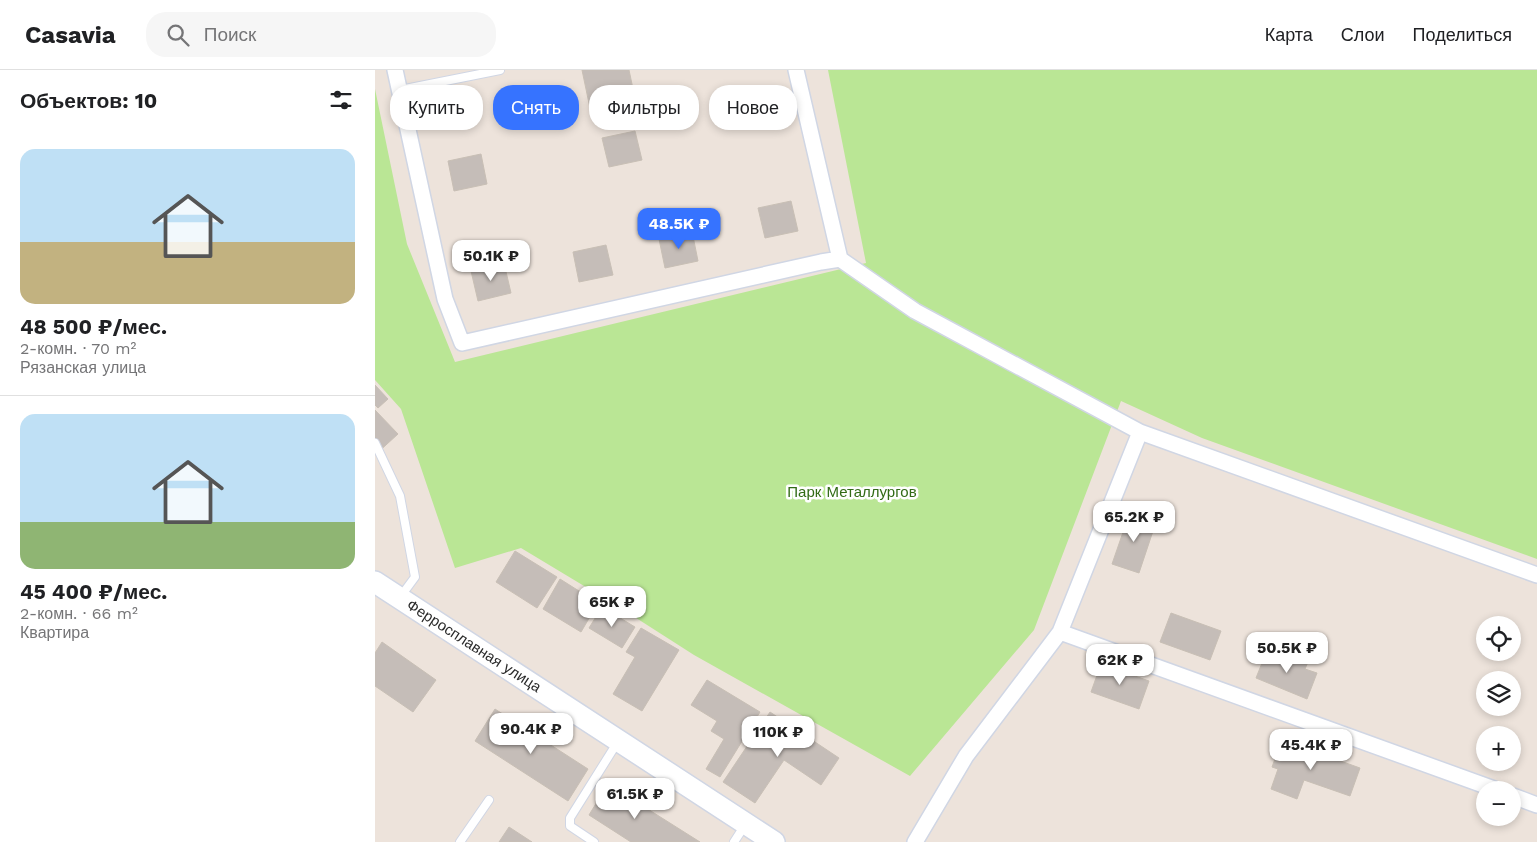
<!DOCTYPE html>
<html lang="ru">
<meta charset="utf-8">
<style>
:root{--surface:#fff;--page:#f6f6f6;--text:#202124;--muted:#757577;--line:#e0e0e0;--accent:#3673ff}
body{margin:0;font-family:"Work Sans",sans-serif;background:var(--page);color:var(--text);height:100vh;display:flex;flex-direction:column;font-size:19px;white-space:nowrap}
*{box-sizing:border-box;margin:0}
p{font-size:16px;color:var(--muted)}
.icon{flex:none;width:28px;height:28px;fill:none;stroke:currentColor;stroke-width:2;stroke-linecap:round;stroke-linejoin:round}
.map{position:relative;flex:1;overflow:hidden}
.panel{display:flex;flex-direction:column;background:var(--surface);width:375px}
.panel>*{flex:none}
.banner{position:absolute;left:15px;top:15px;width:475px;height:45px;display:flex;gap:10px}
.buttons{position:absolute;left:1101px;top:546px;display:grid;gap:10px}
.buttons a{display:grid;place-items:center;width:45px;height:45px;border-radius:50%;background:var(--surface);box-shadow:0 2px 8px #0003;font-size:25px}
.price{position:absolute;translate:-50% -42px;padding:0 11px;border-radius:10px;background:#fff;color:#222;font-size:16px;line-height:32px;filter:drop-shadow(0 1px 2px #0008)}
.price::after{content:'';position:absolute;left:50%;top:30px;width:15px;height:11px;margin-left:-8px;background:inherit;clip-path:polygon(0 0,100% 0,50% 100%)}
.price.selected{background:var(--accent);color:#fff}
ul{padding:0;list-style:none}
li{display:grid;align-content:center;gap:10px;height:265px;padding:0 20px}
li+li{border-top:1px solid var(--line)}
li span{display:grid;place-items:center;height:155px;border-radius:15px;color:#555}
li>.icon{margin-inline-start:auto}
span .icon{width:90px;height:90px;fill:#fffc;stroke-width:1}
li b{font-size:21px}
h2{display:flex;justify-content:space-between;align-items:center;height:60px;padding:0 20px;font-size:21px}
.pill{padding:0 18px;border-radius:20px;background:var(--surface);box-shadow:0 2px 8px #0003;font-size:18px;line-height:45px}
.pill.selected{background:var(--accent);color:#fff}
header{display:flex;align-items:center;gap:30px;box-sizing:border-box;height:70px;padding:0 25px;background:var(--surface);border-bottom:1px solid var(--line)}
header strong{font-size:24px}
nav{display:flex;gap:28px;margin-inline-start:auto;font-size:18px}
.search{width:350px;height:45px;background:var(--page);display:flex;align-items:center;gap:12px;box-sizing:border-box;padding:0 18px;border-radius:20px;color:var(--muted);font-size:19px}
main{display:flex;flex:1;min-height:0}
.map>svg:first-child{display:block}
</style>
<header>
<strong>Casavia</strong>
<div class="search"><svg class="icon" aria-label="search" viewBox="0 0 24 24"><circle cx="10" cy="10" r="6"/><path d="M15 15l6 6"/></svg>Поиск</div>
<nav><a>Карта</a><a>Слои</a><a>Поделиться</a></nav>
</header>
<main>
<section class="panel">
<h2>Объектов: 10<svg class="icon" aria-label="filters" viewBox="0 0 24 24"><path d="M4 7h16M4 17h16"/><circle cx="9" cy="7" r="2"/><circle cx="15" cy="17" r="2"/></svg></h2>
<ul>
<li><span style="background:linear-gradient(#bfe0f5 60%,#c2b280 0)"><svg class="icon" aria-label="home" viewBox="0 0 24 24"><path d="M3 11l9-7 9 7M6 9v11h12V9"/></svg></span><div><b>48 500 ₽/мес.</b><p>2-комн. · 70 m²</p><p>Рязанская улица</p></div></li>
<li><span style="background:linear-gradient(#bfe0f5 70%,#8fb573 0)"><svg class="icon" aria-label="home" viewBox="0 0 24 24"><path d="M3 11l9-7 9 7M6 9v11h12V9"/></svg></span><div><b>45 400 ₽/мес.</b><p>2-комн. · 66 m²</p><p>Квартира</p></div></li>
</ul>
</section>
<div class="map">
<svg width="1162" height="772" viewBox="0 0 1162 772">
<rect width="100%" height="100%" fill="#ede3db"/>
<path fill="#bae695" d="M453,0H1162V489L827,368L746,331L659,560L535,706L319,585L244,537L146,478L80,498L26,339L0,310V19L32,174L80,292L491,193Z"/>
<path fill="#c5bdb8" stroke="#c8bfb5" d="M207,0H254L261,33L216,43Z
M389,20L396,50L363,57L356,28Z
M260,61L267,90L234,97L227,68Z
M106,84L112,114L79,121L73,91Z
M416,131L423,161L390,168L383,138Z
M317,161L323,191L290,198L284,169Z
M231,175L238,205L204,212L198,182Z
M129,193L136,223L103,231L96,201Z
M0,315L13,329L3,338L0,335Z
M0,340L23,364L0,385Z
M755,442L781,452L764,503L737,494Z
M140,481L182,507L162,538L121,512Z
M185,509L223,533L206,562L168,539Z
M227,537L260,557L247,578L214,558Z
M796,543L846,561L835,590L785,572Z
M266,558L304,580L267,641L238,624L260,587L251,582Z
M7,572L61,610L38,642L0,616V583Z
M910,582L933,592L930,599L942,603L932,629L881,608L891,583L907,589Z
M726,594L774,611L764,639L716,622Z
M332,610L385,642L345,707L331,699L349,669L336,661L342,651L316,635Z
M120,639L213,699L193,731L100,671Z
M395,642L464,688L446,715L409,690L380,733L348,712Z
M907,670L985,698L975,726L929,710L922,729L896,719L903,699L897,697Z
M233,714L325,772H256L214,745Z
M134,757L157,772H124Z"/>
<g fill="none" stroke-linecap="round" stroke-linejoin="round">
<g stroke="#d0d6e4" stroke-width="10">
<path id="lane" d="M25,20L125,0
M0,373L25,426L40,507L26,526
M85,772L114,730
M219,772L195,756V748L242,673
M359,772L370,755"/>
</g>
<g stroke="#d0d6e4" stroke-width="18">
<path id="street" d="M20,0L70,229L87,273L446,192L465,189L540,241L765,362L1162,505
M421,0L465,189
M685,562L1122,720
M1138,726L1162,735
M540,772L591,686L685,562L765,362"/>
</g>
<g stroke="#d0d6e4" stroke-width="24">
<path id="secondary" d="M0,512L399,772"/>
</g>
<use href="#lane" stroke="#fff" stroke-width="8"/>
<use href="#street" stroke="#fff" stroke-width="15"/>
<use href="#secondary" stroke="#fff" stroke-width="21"/>
</g>
<g text-anchor="middle" dominant-baseline="central" stroke-width="5" stroke-linejoin="round" paint-order="stroke">
<g font-size="15" fill="#326b16" stroke="#fff">
<text x="477" y="422">Парк Металлургов</text>
</g>
<g font-size="15" fill="#2a2a2a" stroke="#fff">
<text transform="translate(99 576) rotate(33)">Ферросплавная улица</text>
</g>
</g>
</svg>
<div class="buttons">
<a><svg class="icon" aria-label="locate" viewBox="0 0 24 24"><circle cx="12" cy="12" r="6"/><path d="M12 2v4M12 18v4M2 12h4M18 12h4"/></svg></a>
<a><svg class="icon" aria-label="layers" viewBox="0 0 24 24"><path d="M12 4l9 5-9 5-9-5zM3 14l9 5 9-5"/></svg></a>
<a>+</a>
<a>−</a>
</div>
<b class="price selected" style="left:304px;top:180px">48.5K ₽</b>
<b class="price" style="left:116px;top:212px">50.1K ₽</b>
<b class="price" style="left:759px;top:473px">65.2K ₽</b>
<b class="price" style="left:237px;top:558px">65K ₽</b>
<b class="price" style="left:912px;top:604px">50.5K ₽</b>
<b class="price" style="left:745px;top:616px">62K ₽</b>
<b class="price" style="left:156px;top:685px">90.4K ₽</b>
<b class="price" style="left:403px;top:688px">110K ₽</b>
<b class="price" style="left:936px;top:701px">45.4K ₽</b>
<b class="price" style="left:260px;top:750px">61.5K ₽</b>
<div class="banner">
<a class="pill">Купить</a>
<a class="pill selected">Снять</a>
<a class="pill">Фильтры</a>
<a class="pill">Новое</a>
</div>
</div>
</main>
